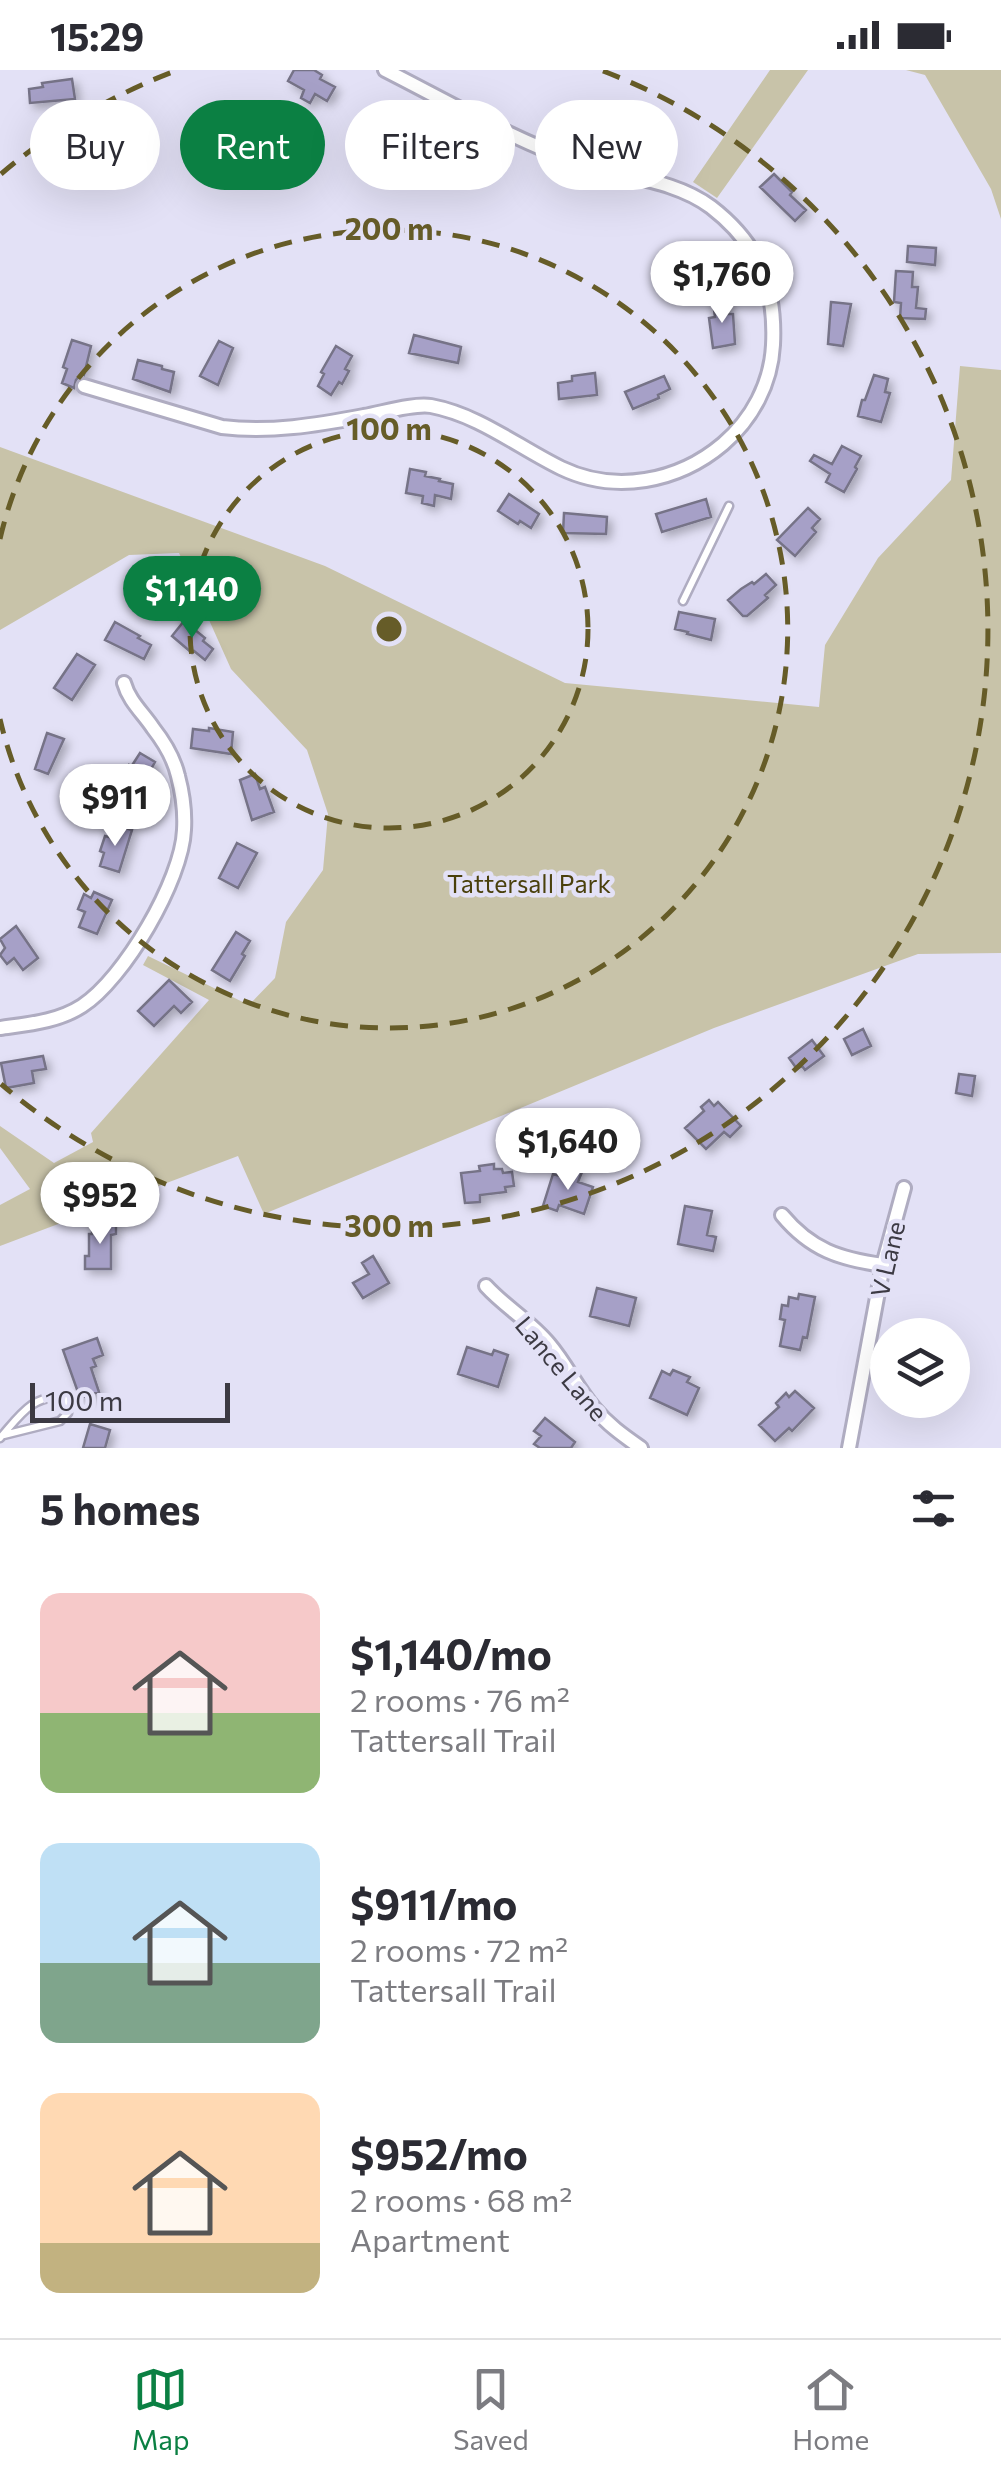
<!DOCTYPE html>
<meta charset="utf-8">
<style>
:root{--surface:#fff;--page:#f7f7f7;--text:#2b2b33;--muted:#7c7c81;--line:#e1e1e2;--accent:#0b8043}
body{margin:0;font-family:Commissioner,sans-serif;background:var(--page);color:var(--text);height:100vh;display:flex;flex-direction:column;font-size:38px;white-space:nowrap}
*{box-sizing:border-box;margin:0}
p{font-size:32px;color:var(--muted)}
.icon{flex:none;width:55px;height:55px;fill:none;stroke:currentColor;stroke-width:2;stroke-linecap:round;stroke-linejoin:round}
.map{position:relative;height:1378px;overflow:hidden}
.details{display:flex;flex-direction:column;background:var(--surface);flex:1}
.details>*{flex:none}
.guide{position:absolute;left:30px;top:30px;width:942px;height:90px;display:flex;gap:20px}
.tools{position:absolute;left:870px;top:1248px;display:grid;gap:20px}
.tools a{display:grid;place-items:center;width:100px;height:100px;border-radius:50%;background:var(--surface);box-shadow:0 10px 40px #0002;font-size:50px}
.scale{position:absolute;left:30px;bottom:25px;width:200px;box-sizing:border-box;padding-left:10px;border:5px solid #3c3a43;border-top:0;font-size:28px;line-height:35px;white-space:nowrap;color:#3c3a43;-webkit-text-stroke:8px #e3e1f6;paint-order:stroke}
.price{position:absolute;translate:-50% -85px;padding:0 22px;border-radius:35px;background:#fff;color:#222;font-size:32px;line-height:65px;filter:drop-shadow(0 2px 5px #0008)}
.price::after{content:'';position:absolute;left:50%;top:60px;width:30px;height:22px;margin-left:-15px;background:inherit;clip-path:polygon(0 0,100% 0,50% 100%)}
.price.on{background:var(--accent);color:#fff}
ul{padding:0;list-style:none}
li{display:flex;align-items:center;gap:30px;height:250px;padding:0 40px}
li span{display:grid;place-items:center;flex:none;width:280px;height:200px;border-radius:20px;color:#555}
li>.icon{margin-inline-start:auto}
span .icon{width:120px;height:120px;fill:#fffc;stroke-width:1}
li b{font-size:42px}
h2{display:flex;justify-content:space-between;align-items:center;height:120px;padding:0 40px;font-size:42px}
.pill{padding:0 35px;border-radius:45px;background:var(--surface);box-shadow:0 10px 40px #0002;font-size:35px;line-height:90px}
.pill.on{background:var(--accent);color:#fff}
.status{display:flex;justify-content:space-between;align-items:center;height:70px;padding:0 50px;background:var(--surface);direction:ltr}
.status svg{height:28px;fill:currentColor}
.menu{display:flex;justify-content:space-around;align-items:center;height:140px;border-top:2px solid var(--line);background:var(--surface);font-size:28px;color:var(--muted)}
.menu a{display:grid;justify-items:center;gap:5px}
.menu .on{color:var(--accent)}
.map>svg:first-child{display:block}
</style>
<div class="status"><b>15:29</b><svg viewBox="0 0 49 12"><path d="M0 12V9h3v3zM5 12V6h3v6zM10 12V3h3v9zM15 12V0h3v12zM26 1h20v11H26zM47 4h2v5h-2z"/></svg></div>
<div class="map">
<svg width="1001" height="1378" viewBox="0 0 1001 1378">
<defs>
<filter id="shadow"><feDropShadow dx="4.5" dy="4.5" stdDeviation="5" flood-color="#0004"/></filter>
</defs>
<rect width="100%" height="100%" fill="#e3e1f6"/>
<path fill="#c8c3a9" d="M770,0H808L717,128L693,112Z
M906,0H1001V149L991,119L925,5Z
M960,296L1001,300V883L918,884L714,958L264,1144L238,1086L0,1176V1135L30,1119L0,1078V1056L54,1093L93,1072L91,1063L209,930L143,895L148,886L249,935L275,908L286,852L323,800L328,744L307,680L231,599L179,483L129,485L0,560V377L325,496L565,613L819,637L825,575L878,488L951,410Z"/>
<path fill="#a6a0c7" stroke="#767387" stroke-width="2.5" filter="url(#shadow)" d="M294,0H314L322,5L320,9L335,17L327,31L315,24L310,33L301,28L304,20L288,11Z
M72,9L75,29L30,33L29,19L43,17L42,13Z
M618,41L646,51L645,55L658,59L653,74L640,69L639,73L610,63Z
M227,42L233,48L236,44L243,52L241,55L255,68L237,85L229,77L231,74L212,56Z
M388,50L413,62L411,65L425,71L418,86L400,78L397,84L387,79L389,72L380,68Z
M774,104L792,122L790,125L806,140L795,151L760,117Z
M908,176L936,178L935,195L907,192Z
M896,201L913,202L912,217H918L916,238L926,239L925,249L900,248L901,233L894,232Z
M726,230L728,244H733L735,274L713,278L709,248L715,247L713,232Z
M831,232L851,234L843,276L828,274Z
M414,265L461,277L458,293L409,283Z
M72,270L91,276L84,305L82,304L76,310L74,318L62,313L67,299L63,297Z
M219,271L233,278L218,315L200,306Z
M336,276L352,286L345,299L349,301L342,314L339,312L331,325L318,316L324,304L321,302Z
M138,290L162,296V299L174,302L170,322L133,309Z
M595,303L597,325L559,329L558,313L572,311V306Z
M874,305L888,309L885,322L890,323L881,352L858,346L862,330H865Z
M664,306L670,319L658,325L659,328L633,339L625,322Z
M842,376L861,386L855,397L857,399L844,422L826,412L830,404L810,391L814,385L832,394Z
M410,399L426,402L425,406L440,409L439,411L453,414L451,429L435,425L434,436L422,433L423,426L406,423Z
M509,424L539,444L531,458L520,451L518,454L498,441Z
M706,429L711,447L662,462L656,444Z
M808,438L820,449L812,458L816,462L795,486L777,470Z
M564,443L607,447L606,464L563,463Z
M766,504L776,515L765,525L768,528L747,546H743L728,530L741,519L752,512L754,514Z
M679,542L715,549L711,570L687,564L688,562L675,559Z
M184,551L205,568L203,571L213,579L205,590L194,581L192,583L172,566Z
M115,552L140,566L138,568L151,575L144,589L105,570Z
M77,584L95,595L72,630L54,618Z
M209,658L233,662L231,684L191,678L193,659L209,661Z
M47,663L64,669L48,704L35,699Z
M140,683L155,692L136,726L117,716L129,695L131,697Z
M255,704L260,719L265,717L274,742L252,750L240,710Z
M117,755L132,760L119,802L100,796L104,783L100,781L105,766L113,768Z
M237,773L257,783L238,818L219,808Z
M94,822L112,830L97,864L79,857L85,842L78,839L84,824L91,828Z
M16,856L38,888L23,900L14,888L7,894L0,885L5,878L0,869Z
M236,862L250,871L242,884L245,886L230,911L212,900Z
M169,910L192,932L181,943L174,936L154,956L138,941Z
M863,959L871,976L852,985L844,969Z
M812,970L824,986L805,1000L802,996L797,999L789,988Z
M43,986L46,999L32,1001L34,1013L6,1018L1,993Z
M959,1004L975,1006L972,1026L956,1023Z
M709,1030L714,1036L718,1032L741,1056L730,1067L724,1062L706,1079L685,1058L704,1041L701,1037Z
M494,1094V1099H502L503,1103L512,1102L514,1116L505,1117L506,1122L480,1125V1132L465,1133L461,1103L480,1101L479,1096Z
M570,1098L582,1102L578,1112L593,1117L584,1144L559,1135L557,1141L543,1136L553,1104L567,1108Z
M685,1136L712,1141L707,1165L716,1167L713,1181L678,1174Z
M116,1154V1164L111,1165V1199H85V1186H89V1164H92V1155Z
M373,1186L389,1213L363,1228L353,1213L369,1204L362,1193Z
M597,1218L636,1228L629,1256L590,1246Z
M799,1224L815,1227L807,1268L803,1267L800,1280L780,1276L785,1250L780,1249L782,1235L788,1236L789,1227L798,1229Z
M97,1268L103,1285L93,1289L96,1296L91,1298L99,1322L80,1328L63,1280Z
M467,1277L492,1285L494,1280L508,1285L498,1317L458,1304Z
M673,1300L690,1307L687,1312L699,1318L687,1345L650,1328L662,1301L670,1305Z
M795,1321L814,1338L792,1361L789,1358L775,1371L759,1355L779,1337L776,1333L786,1323L789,1327Z
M545,1348L575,1372L571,1378H540L534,1374L541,1366L534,1361Z
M90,1354L110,1360L105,1378H83Z"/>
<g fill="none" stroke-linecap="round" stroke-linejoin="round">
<g stroke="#afacc1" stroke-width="11">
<path id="lane" d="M683,531L729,436
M0,1368C18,1348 34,1322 64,1328L68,1343L60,1351L4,1365"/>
</g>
<g stroke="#afacc1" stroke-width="18">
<path id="street" d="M84,316L222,357C269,363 317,355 364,346C382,343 414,333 431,336C479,345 518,377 561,398C615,424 678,412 723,374C752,349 771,314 773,275C776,217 759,174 711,137C672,108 621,108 576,92C510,68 448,32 385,0
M0,958C28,954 57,952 82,936C124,909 182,810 184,760C185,743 182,721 178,706C174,689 164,672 153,658C143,643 129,631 124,613
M782,1145C811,1180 840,1189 883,1195
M486,1216C505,1237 530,1251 549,1274C566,1294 577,1318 594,1338C608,1355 624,1366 641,1378
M849,1378L883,1195L904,1118"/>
</g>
<use href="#lane" stroke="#fff" stroke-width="6"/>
<use href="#street" stroke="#fff" stroke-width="12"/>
</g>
<g fill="none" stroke="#665c28" stroke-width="5" stroke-dasharray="18 12">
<circle cx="389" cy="559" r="199"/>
<path d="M0 469A399 399 0 1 1 0 649"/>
<path d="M1 104A598 598 0 0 1 175 1M603 1A598 598 0 1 1 1 1014"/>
</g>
<g text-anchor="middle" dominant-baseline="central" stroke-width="9" stroke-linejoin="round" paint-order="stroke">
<g font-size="25" fill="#4a400c" stroke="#e3e1f6">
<text x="529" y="813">Tattersall Park</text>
</g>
<g font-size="25" fill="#3c3a43" stroke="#e3e1f6">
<text transform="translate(887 1189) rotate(-77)">V Lane</text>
<text transform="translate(562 1298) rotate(50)">Lance Lane</text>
</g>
</g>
<circle cx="389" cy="559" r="15" fill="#665c28" stroke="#e3e1f6" stroke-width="5"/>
<g font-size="30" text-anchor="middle" font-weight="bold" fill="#665c28" stroke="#e3e1f6" stroke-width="9" stroke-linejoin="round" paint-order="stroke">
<text x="389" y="170">200 m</text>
<text x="389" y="370">100 m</text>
<text x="389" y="1167">300 m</text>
</g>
</svg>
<div class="tools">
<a><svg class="icon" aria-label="layers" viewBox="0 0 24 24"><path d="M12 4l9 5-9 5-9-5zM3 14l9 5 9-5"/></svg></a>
</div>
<div class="scale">100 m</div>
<b class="price" style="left:722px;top:256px">$1,760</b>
<b class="price on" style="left:192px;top:571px">$1,140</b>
<b class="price" style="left:115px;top:779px">$911</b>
<b class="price" style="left:568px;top:1123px">$1,640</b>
<b class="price" style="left:100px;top:1177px">$952</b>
<div class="guide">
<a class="pill">Buy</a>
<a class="pill on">Rent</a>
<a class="pill">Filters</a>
<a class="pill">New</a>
</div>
</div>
<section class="details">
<h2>5 homes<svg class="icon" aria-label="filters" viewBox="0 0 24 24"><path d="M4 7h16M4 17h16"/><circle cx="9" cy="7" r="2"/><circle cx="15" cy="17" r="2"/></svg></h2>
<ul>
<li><span style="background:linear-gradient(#f6c9c9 60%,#8fb573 0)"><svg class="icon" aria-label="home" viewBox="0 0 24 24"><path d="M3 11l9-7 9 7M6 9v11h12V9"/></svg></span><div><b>$1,140/mo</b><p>2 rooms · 76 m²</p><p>Tattersall Trail</p></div></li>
<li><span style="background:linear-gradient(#bfe0f5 60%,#7fa58c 0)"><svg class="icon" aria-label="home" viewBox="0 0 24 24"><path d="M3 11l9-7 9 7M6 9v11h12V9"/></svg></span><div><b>$911/mo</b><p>2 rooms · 72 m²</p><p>Tattersall Trail</p></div></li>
<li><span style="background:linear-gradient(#ffd9b3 75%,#c2b280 0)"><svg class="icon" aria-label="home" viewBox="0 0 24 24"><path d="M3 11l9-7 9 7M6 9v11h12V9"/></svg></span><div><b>$952/mo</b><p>2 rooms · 68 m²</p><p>Apartment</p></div></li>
</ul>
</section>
<nav class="menu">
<a class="on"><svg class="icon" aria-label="map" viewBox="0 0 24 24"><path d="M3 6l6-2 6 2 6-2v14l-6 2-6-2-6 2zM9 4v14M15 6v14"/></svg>Map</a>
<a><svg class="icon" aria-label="saved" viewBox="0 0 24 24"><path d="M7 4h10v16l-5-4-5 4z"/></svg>Saved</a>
<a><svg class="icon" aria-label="home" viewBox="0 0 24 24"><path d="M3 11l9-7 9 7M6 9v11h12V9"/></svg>Home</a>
</nav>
